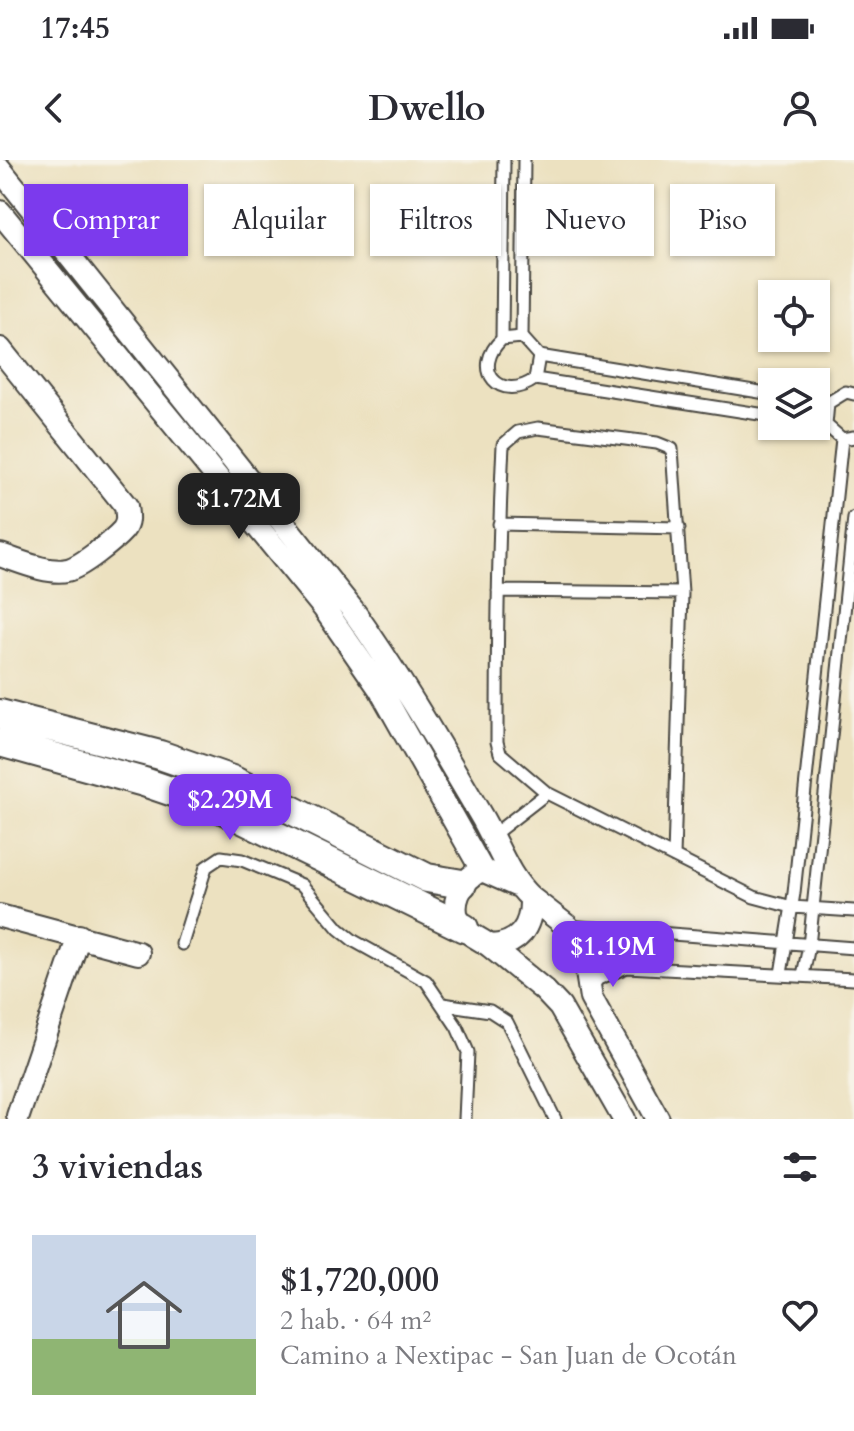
<!DOCTYPE html>
<html lang="es">
<meta charset="utf-8">
<style>
:root{--surface:#fff;--page:#f7f7f7;--text:#2b2b33;--muted:#7c7c81;--line:#e1e1e2;--accent:#7c3aed}
body{margin:0;font-family:Cardo,serif;background:var(--page);color:var(--text);height:100vh;display:flex;flex-direction:column;font-size:30px;white-space:nowrap}
*{box-sizing:border-box;margin:0}
p{font-size:26px;color:var(--muted)}
.icon{flex:none;width:44px;height:44px;fill:none;stroke:currentColor;stroke-width:2;stroke-linecap:round;stroke-linejoin:round}
.map{position:relative;height:959px;overflow:hidden}
.details{display:flex;flex-direction:column;background:var(--surface);flex:1}
.details>*{flex:none}
.banner{position:absolute;left:24px;top:24px;width:806px;height:72px;display:flex;gap:16px}
.tools{position:absolute;left:758px;top:120px;display:grid;gap:16px}
.tools a{display:grid;place-items:center;width:72px;height:72px;border-radius:0px;background:var(--surface);box-shadow:0 2px 6px #0004;font-size:40px}
.price{position:absolute;translate:-50% -68px;padding:0 18px;border-radius:16px;background:var(--accent);color:#fff;font-size:26px;line-height:52px;filter:drop-shadow(0 2px 4px #0008)}
.price::after{content:'';position:absolute;left:50%;top:48px;width:24px;height:18px;margin-left:-12px;background:inherit;clip-path:polygon(0 0,100% 0,50% 100%)}
.price.on{background:#222;color:#fff}
ul{padding:0;list-style:none}
li{display:flex;align-items:center;gap:24px;height:200px;padding:0 32px}
li+li{border-top:2px solid var(--line)}
li span{display:grid;place-items:center;flex:none;width:224px;height:160px;border-radius:0px;color:#555}
li>.icon{margin-inline-start:auto}
span .icon{width:96px;height:96px;fill:#fffc;stroke-width:1}
li b{font-size:34px}
h2{display:flex;justify-content:space-between;align-items:center;height:96px;padding:0 32px;font-size:34px}
.chip{padding:0 28px;border-radius:0px;background:var(--surface);box-shadow:0 2px 6px #0004;font-size:28px;line-height:72px}
.chip.on{background:var(--accent);color:#fff}
.status{display:flex;justify-content:space-between;align-items:center;height:56px;padding:0 40px;background:var(--surface);direction:ltr}
.status svg{height:22px;fill:currentColor}
header{display:flex;justify-content:space-between;align-items:center;height:104px;padding:0 32px;background:var(--surface);font-size:36px;font-weight:600}
.map>svg:first-child{display:block}
</style>
<div class="status"><b>17:45</b><svg viewBox="0 0 49 12"><path d="M0 12V9h3v3zM5 12V6h3v6zM10 12V3h3v9zM15 12V0h3v12zM26 1h20v11H26zM47 4h2v5h-2z"/></svg></div>
<header><svg class="icon" aria-label="back" viewBox="0 0 24 24"><path d="M15 5l-7 7 7 7"/></svg>Dwello<svg class="icon" aria-label="person" viewBox="0 0 24 24"><circle cx="12" cy="8" r="4"/><path d="M4 21q1-7 8-7t8 7"/></svg></header>
<div class="map">
<svg width="854" height="959" viewBox="0 0 854 959">
<rect width="100%" height="100%" fill="#f7f3e8"/>
<filter id="ink" filterUnits="userSpaceOnUse"><feTurbulence type="fractalNoise" baseFrequency=".0125" numOctaves="2"/><feDisplacementMap in="SourceGraphic" scale="16" xChannelSelector="R" yChannelSelector="G"/><feConvolveMatrix kernelMatrix="1 2 1 2 8 2 1 2 1" color-interpolation-filters="sRGB"/></filter>
<filter id="wash" filterUnits="userSpaceOnUse"><feTurbulence type="fractalNoise" baseFrequency=".006" numOctaves="4" result="noise"/><feDisplacementMap in="SourceGraphic" scale="32" xChannelSelector="R" yChannelSelector="G"/><feGaussianBlur stdDeviation="1.8" result="paint"/><feColorMatrix in="noise" values="0 0 0 0 0 0 0 0 0 0 0 0 0 0 0 0 0 1.4 0 .05"/><feComposite in="paint" operator="in"/></filter>
<g filter="url(#wash)">
<rect width="100%" height="100%" fill="#ece1c0"/>
</g>
<g filter="url(#ink)">
<g fill="none" stroke-linecap="round" stroke-linejoin="round">
<g stroke="#484641" stroke-width="15">
<path id="service" d="M522,177L524,0
M502,179L522,177L539,196L535,219C500,244 470,209 502,179L504,0
M539,196L772,234
M535,219L772,256
M816,241L828,243
M816,263L826,265L842,279L854,277
M826,265L828,243L846,232L854,234
M499,364L679,368
M547,633L754,737L792,747L854,751
M493,675L547,633L500,593L497,582C497,483 498,384 503,285L518,272L538,268L657,283L672,289L682,433L498,431
M674,697L682,433
M567,766L854,788
M182,784L206,707L221,697L242,700L302,725L339,769L354,781L426,821L457,867L468,892L465,959
M781,814L794,733L842,279
M803,815L809,786L854,358
M590,829L598,819L627,807L854,819
M443,844L490,851L507,862L555,959"/>
</g>
<g stroke="#484641" stroke-width="26">
<path id="minor" d="M0,9L352,449C399,515 439,584 480,654C497,682 507,716 531,738C532,767 519,785 490,786C482,780 470,775 463,768C446,747 461,719 482,710L516,725
M0,52L324,448L380,529L482,710
M0,189L126,346C127,355 129,362 123,370C114,380 80,408 67,410C47,414 19,401 0,395
M531,738L567,766L576,780L586,806L591,838L658,959
M0,756L138,793
M490,786L544,830L560,847L624,959
M18,956L79,776"/>
</g>
<g stroke="#484641" stroke-width="32">
<path id="tertiary" d="M0,554L160,595L232,620L427,718L462,724
M0,582L144,622L220,648L464,768"/>
</g>
<use href="#service" stroke="#fff" stroke-width="11"/>
<use href="#minor" stroke="#fff" stroke-width="22"/>
<use href="#tertiary" stroke="#fff" stroke-width="28"/>
</g>
</g>
</svg>
<div class="tools">
<a><svg class="icon" aria-label="locate" viewBox="0 0 24 24"><circle cx="12" cy="12" r="6"/><path d="M12 2v4M12 18v4M2 12h4M18 12h4"/></svg></a>
<a><svg class="icon" aria-label="layers" viewBox="0 0 24 24"><path d="M12 4l9 5-9 5-9-5zM3 14l9 5 9-5"/></svg></a>
</div>
<b class="price on" style="left:239px;top:381px">$1.72M</b>
<b class="price" style="left:230px;top:682px">$2.29M</b>
<b class="price" style="left:613px;top:829px">$1.19M</b>
<div class="banner">
<a class="chip on">Comprar</a>
<a class="chip">Alquilar</a>
<a class="chip">Filtros</a>
<a class="chip">Nuevo</a>
<a class="chip">Piso</a>
</div>
</div>
<section class="details">
<h2>3 viviendas<svg class="icon" aria-label="filters" viewBox="0 0 24 24"><path d="M4 7h16M4 17h16"/><circle cx="9" cy="7" r="2"/><circle cx="15" cy="17" r="2"/></svg></h2>
<ul>
<li><span style="background:linear-gradient(#c9d6e8 65%,#8fb573 0)"><svg class="icon" aria-label="home" viewBox="0 0 24 24"><path d="M3 11l9-7 9 7M6 9v11h12V9"/></svg></span><div><b>$1,720,000</b><p>2 hab. · 64 m²</p><p>Camino a Nextipac - San Juan de Ocotán</p></div><svg class="icon" aria-label="heart" viewBox="0 0 24 24"><path d="M12 20l-8-8c-3-5 5-10 8-4 3-6 11-1 8 4z"/></svg></li>
</ul>
</section>
